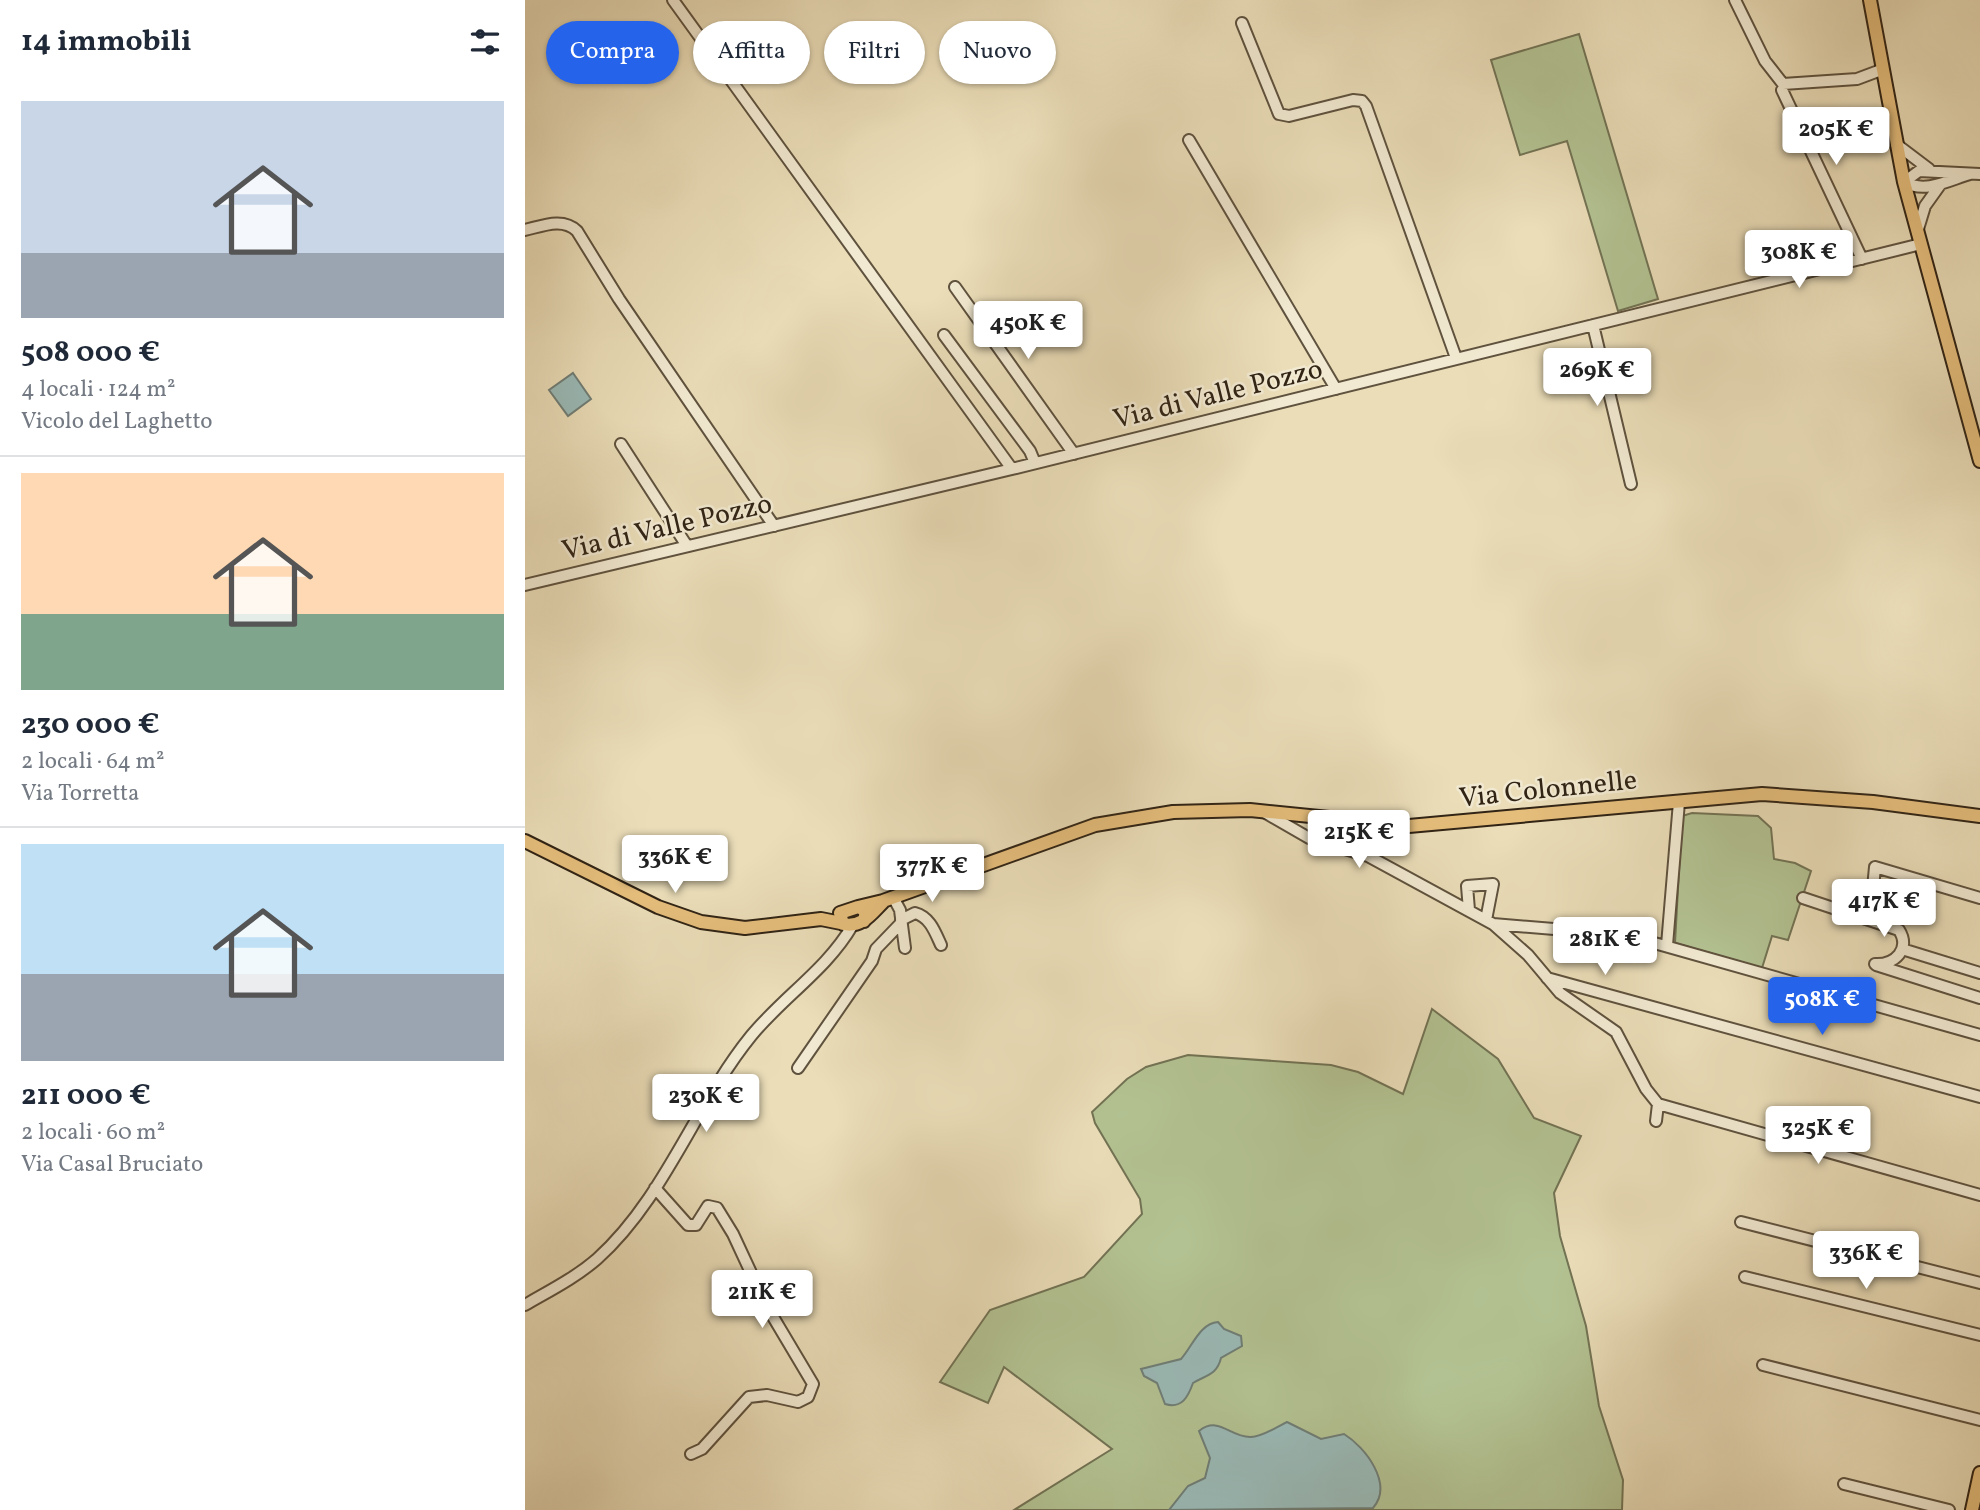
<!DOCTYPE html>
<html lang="it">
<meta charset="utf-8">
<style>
:root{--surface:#fff;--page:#f2f2f3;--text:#1f2937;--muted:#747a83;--line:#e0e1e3;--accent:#2563eb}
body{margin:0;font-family:Vollkorn,serif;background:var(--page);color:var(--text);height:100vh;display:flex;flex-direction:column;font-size:26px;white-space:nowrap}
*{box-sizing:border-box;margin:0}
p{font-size:23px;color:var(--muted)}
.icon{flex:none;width:38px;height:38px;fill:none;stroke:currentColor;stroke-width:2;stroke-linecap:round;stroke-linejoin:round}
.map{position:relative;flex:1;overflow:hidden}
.details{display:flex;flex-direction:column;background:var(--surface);width:525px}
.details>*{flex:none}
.top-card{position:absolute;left:21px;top:21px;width:665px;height:63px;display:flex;gap:14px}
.price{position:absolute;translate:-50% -60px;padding:0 16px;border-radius:7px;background:#fff;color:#222;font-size:23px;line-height:46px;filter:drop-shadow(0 2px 4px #0008)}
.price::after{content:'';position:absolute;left:50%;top:42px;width:21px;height:16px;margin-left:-10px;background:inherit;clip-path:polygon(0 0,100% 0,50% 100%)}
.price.selected{background:var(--accent);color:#fff}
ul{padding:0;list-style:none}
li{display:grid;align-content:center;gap:14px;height:371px;padding:0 21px}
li+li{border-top:2px solid var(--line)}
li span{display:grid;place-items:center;height:217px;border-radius:0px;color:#555}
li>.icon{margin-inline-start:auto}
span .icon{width:126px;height:126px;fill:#fffc;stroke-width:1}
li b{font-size:30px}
h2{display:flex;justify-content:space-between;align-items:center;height:84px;padding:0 21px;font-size:30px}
.chip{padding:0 24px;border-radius:32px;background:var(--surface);box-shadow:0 2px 5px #0004;font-size:24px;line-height:63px}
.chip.selected{background:var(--accent);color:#fff}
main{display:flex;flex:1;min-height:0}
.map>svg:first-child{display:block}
</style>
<main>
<section class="details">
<h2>14 immobili<svg class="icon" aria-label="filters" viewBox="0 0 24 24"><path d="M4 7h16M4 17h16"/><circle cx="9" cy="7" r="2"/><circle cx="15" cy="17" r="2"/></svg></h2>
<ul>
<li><span style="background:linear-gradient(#c9d6e8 70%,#9aa5b1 0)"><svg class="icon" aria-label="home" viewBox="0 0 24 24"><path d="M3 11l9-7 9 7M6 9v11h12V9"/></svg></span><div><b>508 000 €</b><p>4 locali · 124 m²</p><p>Vicolo del Laghetto</p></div></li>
<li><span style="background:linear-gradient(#ffd9b3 65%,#7fa58c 0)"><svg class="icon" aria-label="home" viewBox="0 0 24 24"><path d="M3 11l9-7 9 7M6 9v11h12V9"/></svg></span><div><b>230 000 €</b><p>2 locali · 64 m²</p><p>Via Torretta</p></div></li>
<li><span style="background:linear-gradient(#bfe0f5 60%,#9aa5b1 0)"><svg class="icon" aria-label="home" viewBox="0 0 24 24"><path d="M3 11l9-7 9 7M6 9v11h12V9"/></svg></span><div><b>211 000 €</b><p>2 locali · 60 m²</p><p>Via Casal Bruciato</p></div></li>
</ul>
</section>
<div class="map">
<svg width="1455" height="1510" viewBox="0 0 1455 1510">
<rect width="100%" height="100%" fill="#eaddb8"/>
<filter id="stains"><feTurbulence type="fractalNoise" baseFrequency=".00286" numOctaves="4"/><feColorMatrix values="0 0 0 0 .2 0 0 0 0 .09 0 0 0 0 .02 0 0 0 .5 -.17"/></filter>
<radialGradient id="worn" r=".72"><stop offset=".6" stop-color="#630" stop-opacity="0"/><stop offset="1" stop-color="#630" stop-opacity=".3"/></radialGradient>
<path fill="#b3c292" stroke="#727354" stroke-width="2" d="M1054,34L1133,299L1093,311L1042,141L995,155L966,60Z
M1167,813L1233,816L1246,828L1249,859L1270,863L1286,871L1263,940L1247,936L1237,968L1150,943L1157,816Z
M907,1009L973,1059L1009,1118L1056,1136L1029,1193L1035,1236L1061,1326L1074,1406L1098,1480L1097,1510H489L587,1449L479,1367L463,1403L415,1382L465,1310L559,1277L617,1214L615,1199L570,1123L567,1112L602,1079L621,1067L663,1055L806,1065L833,1072L878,1094Z"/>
<path fill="#9abab7" stroke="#707e76" stroke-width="2" d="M48,373L66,399L43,416L24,390Z
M693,1322L699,1329L716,1336L717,1346L696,1358C692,1375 681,1375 668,1383C663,1397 657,1409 640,1404L632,1383L619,1376L616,1369L656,1359C667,1347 675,1323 693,1322Z
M762,1422L796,1439L819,1434C840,1447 869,1484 848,1508L644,1510L663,1486L680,1478L685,1458L674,1431C694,1415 705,1438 726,1437C737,1437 752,1427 762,1422Z"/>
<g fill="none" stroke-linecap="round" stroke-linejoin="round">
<g stroke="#5f523e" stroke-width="14">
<path id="minor" d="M148,0L487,469
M1210,0L1240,61L1258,84L1332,79L1356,70
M717,23L754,114L764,116L828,100L837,101L841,106L931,358
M1257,90L1337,259
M664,140L811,389
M1371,144L1404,169
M1445,174C1424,180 1401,194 1379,182L1394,171L1455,174
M1393,229L1400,206L1415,185
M0,230C17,226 38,217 52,231L94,299L249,526
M430,287L549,454
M1068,325L1106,484
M419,335L505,451L510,463
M96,444L162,546
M0,585L487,469L1396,244
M739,812L784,838L843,856L968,924L1003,955L1035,993L1091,1032L1121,1089L1133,1104L1455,1195
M368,897L375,910L380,948
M1278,898L1374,930C1386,949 1370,965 1350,964
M944,910L942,886L968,884L961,920
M1345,919L1350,867L1455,898
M376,920L390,913C405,917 410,932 416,945
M968,924L1101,935L1455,1035
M1142,945L1154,802
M1377,949L1455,973
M1351,965L1455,998
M1022,978L1455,1097
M273,1068L347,961L351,949L376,923
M1131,1121L1133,1104
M130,1188L163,1225H171L183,1206L192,1208L208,1234L241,1305L288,1384L283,1397L273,1402L242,1395L224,1397L177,1449L166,1454
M1216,1222L1455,1283
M1220,1277L1455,1335
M0,1305C24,1291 50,1278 72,1259C140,1198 170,1105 226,1036C258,997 302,969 327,926
M1238,1365L1455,1420
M1319,1484L1424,1510"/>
</g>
<g stroke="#312415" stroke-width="16">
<path id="major" d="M1345,0L1379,182L1455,461
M0,841L133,907L176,922L220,928L296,919L316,923
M333,907L358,901L570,825L648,812L725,810L884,826L1237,794L1348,802L1455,816
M339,921L341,911L333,907L315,913L318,924C337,928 346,914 358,902
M1447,1510L1455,1473"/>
</g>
<use href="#minor" stroke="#f1e9d1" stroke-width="10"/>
<use href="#major" stroke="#e5be7c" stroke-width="12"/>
</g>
<g text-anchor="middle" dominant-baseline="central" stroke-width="5" stroke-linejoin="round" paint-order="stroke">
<g font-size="28" fill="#312415" stroke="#f1e9d1">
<text transform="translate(693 395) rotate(-14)">Via di Valle Pozzo</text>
<text transform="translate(142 528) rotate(-13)">Via di Valle Pozzo</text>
<text transform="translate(1023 790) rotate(-6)">Via Colonnelle</text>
</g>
</g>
<rect width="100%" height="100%" filter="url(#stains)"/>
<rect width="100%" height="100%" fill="url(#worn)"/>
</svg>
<b class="price" style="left:1311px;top:167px">205K €</b>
<b class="price" style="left:1274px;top:290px">308K €</b>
<b class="price" style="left:503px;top:361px">450K €</b>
<b class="price" style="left:1072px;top:408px">269K €</b>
<b class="price" style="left:834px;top:870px">215K €</b>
<b class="price" style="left:150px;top:895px">336K €</b>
<b class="price" style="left:407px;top:904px">377K €</b>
<b class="price" style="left:1359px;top:939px">417K €</b>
<b class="price" style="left:1080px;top:977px">281K €</b>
<b class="price selected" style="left:1297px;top:1037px">508K €</b>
<b class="price" style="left:181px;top:1134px">230K €</b>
<b class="price" style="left:1293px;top:1166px">325K €</b>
<b class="price" style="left:1341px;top:1291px">336K €</b>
<b class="price" style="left:237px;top:1330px">211K €</b>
<div class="top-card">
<a class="chip selected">Compra</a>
<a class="chip">Affitta</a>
<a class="chip">Filtri</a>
<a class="chip">Nuovo</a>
</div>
</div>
</main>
